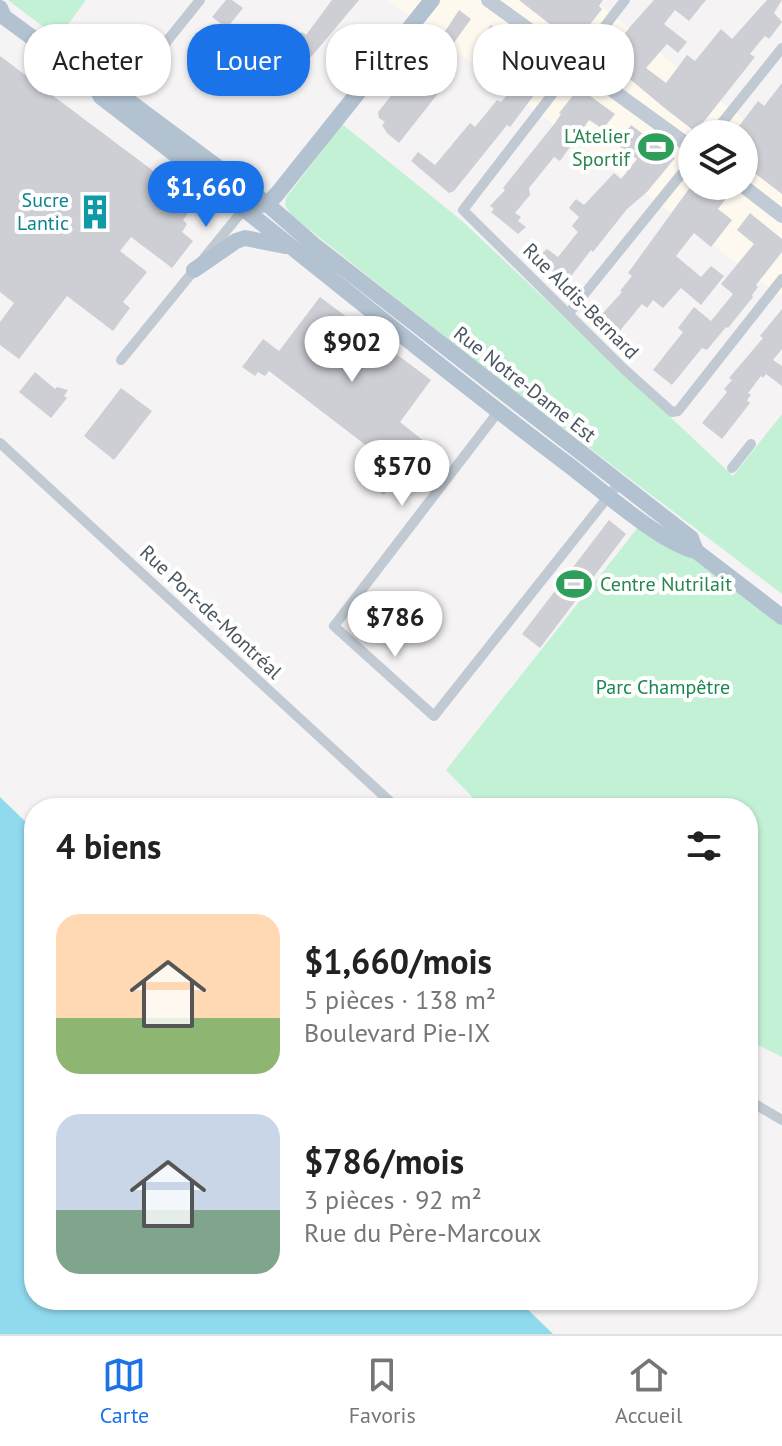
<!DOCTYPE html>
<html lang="fr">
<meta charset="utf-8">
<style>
:root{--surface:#fff;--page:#f6f6f6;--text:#222;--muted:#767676;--line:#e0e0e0;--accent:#1a73e8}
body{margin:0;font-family:"PT Sans",sans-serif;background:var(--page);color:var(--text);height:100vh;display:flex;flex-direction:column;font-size:30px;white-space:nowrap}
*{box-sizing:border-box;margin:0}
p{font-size:26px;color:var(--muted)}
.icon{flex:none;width:44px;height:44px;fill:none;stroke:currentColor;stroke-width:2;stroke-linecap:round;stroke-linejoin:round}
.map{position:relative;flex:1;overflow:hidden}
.side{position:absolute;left:24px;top:798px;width:734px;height:512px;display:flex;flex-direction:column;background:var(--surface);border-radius:32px;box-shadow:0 2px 6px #0004}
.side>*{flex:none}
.hud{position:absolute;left:24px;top:24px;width:734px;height:72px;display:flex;gap:16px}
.tools{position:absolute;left:678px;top:120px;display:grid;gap:16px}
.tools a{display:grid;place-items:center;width:80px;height:80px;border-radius:50%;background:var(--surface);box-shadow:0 2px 6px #0004;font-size:40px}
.price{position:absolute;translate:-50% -68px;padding:0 18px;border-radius:28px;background:#fff;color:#222;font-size:26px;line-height:52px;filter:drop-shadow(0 2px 4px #0008)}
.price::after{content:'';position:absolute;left:50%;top:48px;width:24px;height:18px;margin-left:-12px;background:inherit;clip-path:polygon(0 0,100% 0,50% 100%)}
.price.active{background:var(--accent);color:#fff}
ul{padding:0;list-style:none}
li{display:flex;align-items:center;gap:24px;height:200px;padding:0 32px}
li span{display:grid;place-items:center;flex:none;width:224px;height:160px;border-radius:24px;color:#555}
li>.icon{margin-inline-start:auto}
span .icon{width:96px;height:96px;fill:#fffc;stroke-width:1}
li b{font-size:34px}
h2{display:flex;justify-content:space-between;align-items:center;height:96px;padding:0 32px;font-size:34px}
.chip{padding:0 28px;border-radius:32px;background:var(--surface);box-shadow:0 2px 6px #0004;font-size:28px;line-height:72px}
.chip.active{background:var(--accent);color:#fff}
.tab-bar{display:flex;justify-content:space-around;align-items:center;height:112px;border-top:2px solid var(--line);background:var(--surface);font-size:22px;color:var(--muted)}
.tab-bar a{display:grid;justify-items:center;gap:4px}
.tab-bar .active{color:var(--accent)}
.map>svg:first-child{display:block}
</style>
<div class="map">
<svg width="782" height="1334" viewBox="0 0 782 1334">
<rect width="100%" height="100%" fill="#f5f3f3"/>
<path fill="#fdf9ef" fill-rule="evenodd" d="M388,0H594L782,150V297ZM692,134H744V186H692Z"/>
<path fill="#c3f1d5" d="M8,0H86L58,38Z
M342,124L461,220L733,476L782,414V594L497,378L291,215L285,205L286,198Z
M647,516L782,621V1057L748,1040V808H483L446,770Z"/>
<path fill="#90daee" d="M0,797L34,830V1300H518L553,1334H0Z"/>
<path fill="#cdcfd5" d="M226,0H232L243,8L227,28L212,17Z
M332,0H359L312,56L308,58L303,56L278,37L286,28L298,37L302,32L306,35Z
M519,0H603L599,6L602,9L575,44Z
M654,0H706L689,21L675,10L664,24L687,42L678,53L667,44L646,68L666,83L687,55L695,61L721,29L732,39L767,0H782L774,13L782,22L769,39L765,36L758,44L750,54L755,57L698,129L693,130L667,110L607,60L629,28Z
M459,10L471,19L453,44L442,36Z
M491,25L553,70L510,127L507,125L454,191L449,193L411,161L418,152L435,165L470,123L475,127L497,100L501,102L522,77L477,44Z
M424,55L432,62L443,61L455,72L399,143L387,133L382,125L385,122L379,118L378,112Z
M0,56L196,203L183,220L187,224L182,232L193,241L172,268L131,237L120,251L147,272L123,302L130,308L113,331L67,296L19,359L0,345V322L14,303L0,292Z
M782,83V194L744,165V134H733L758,101L764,106Z
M579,88L615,114L603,129L589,120L560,161L554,157L550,162L529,188L530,195L515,213L521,217L518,221L526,227L518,234L491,212L494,209L490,206L505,190L503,188L555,123L561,114L559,113Z
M631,125L675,158L647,192L627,209L593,252L591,250L568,280L566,278L563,282L548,269L551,266L539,256L547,249L558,257L578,232L572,226L579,217L569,208L576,199L584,205L614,173L621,179L637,159L617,145Z
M691,186H715L728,196L718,209L732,220L711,247L694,233L676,256L701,277L711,266L724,276L701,305L681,288L663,308L653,300L647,308L642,304L618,333L600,318L603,313L622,292L620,291L632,276L628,273Z
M750,213L782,239V252L756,285L758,287L752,295L753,297L728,328L726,327L707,350L702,348L672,385L653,370L683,332L678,328L694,307L711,321L733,294L721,284L754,244L737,230Z
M320,297L431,380L400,422L444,457L424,483L380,448L376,453L269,371L265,376L258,372L255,376L242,367L263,339L279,351Z
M782,309V349L773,360L782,366V386L766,374L763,378L761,376L748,393L751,395L747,400L750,403L722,439L702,423L727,392L724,389L732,380L729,378L763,338L760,336Z
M35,372L55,389L57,387L68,390L64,396L67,398L51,418L19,392Z
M121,388L152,411L114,460L84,436Z
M370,470L391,485L384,495L362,480Z
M609,520L626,534L540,648L522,634Z"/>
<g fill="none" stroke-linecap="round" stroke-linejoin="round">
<path stroke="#c1cad2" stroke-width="10" d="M625,0L463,210L624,369L672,412L678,411L782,279
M122,97L200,0
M713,134L782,48
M569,313L692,161
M121,360L244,209
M498,412L334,626L434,716L619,483
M0,443L397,808
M732,468L751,444
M748,1100L782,1120"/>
<path stroke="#c1cbd6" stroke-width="14" d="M488,0L692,148
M743,186L782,216"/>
<path stroke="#b3c2d1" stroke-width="16" d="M0,8L4,17L93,82L101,97C258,217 408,344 566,463C597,486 660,543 696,551L782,617
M93,82L107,85L267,204L314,245L691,538L696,551
M257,206L267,204L277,194L432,0
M194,270L236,241L245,238L285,246"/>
</g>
<defs>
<g id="stadium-bare" transform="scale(2.76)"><path d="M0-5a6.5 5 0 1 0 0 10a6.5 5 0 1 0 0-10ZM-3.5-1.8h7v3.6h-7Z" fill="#2e9e5b" stroke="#fff" stroke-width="2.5" paint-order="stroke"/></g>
<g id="building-bare" transform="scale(2.76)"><path d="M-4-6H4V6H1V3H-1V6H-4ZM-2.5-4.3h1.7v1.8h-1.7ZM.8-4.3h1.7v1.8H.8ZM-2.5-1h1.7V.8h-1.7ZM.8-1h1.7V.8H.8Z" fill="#0f9aa8" stroke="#fff" stroke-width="2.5" paint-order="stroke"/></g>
</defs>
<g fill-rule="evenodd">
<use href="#stadium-bare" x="656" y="147"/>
<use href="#building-bare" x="95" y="212"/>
<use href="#stadium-bare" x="574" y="584"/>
</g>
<g text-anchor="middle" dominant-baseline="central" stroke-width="8" stroke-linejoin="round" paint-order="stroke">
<g font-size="20" fill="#27864d" stroke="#fff" text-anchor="end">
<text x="630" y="136">L'Atelier<tspan x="630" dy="23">Sportif</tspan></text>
<text x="600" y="584" text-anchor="start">Centre Nutrilait</text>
</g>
<g font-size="20" fill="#0d838f" stroke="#fff" text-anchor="end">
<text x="69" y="200">Sucre<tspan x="69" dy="23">Lantic</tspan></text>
</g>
<g font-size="20" fill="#4a5661" stroke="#fff">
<text transform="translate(581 301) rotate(45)">Rue Aldis-Bernard</text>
<text transform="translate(525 384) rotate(38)">Rue Notre-Dame Est</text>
<text transform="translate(211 612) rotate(43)">Rue Port-de-Montréal</text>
</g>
<g font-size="20" fill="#17864f" stroke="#fff">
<text x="663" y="687">Parc Champêtre</text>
</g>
</g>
</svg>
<div class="tools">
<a><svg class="icon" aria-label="layers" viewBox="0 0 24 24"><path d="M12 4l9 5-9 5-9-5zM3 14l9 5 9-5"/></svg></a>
</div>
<b class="price active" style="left:206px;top:229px">$1,660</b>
<b class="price" style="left:352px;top:384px">$902</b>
<b class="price" style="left:402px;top:508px">$570</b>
<b class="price" style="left:395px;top:659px">$786</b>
<div class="hud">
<a class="chip">Acheter</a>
<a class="chip active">Louer</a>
<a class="chip">Filtres</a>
<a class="chip">Nouveau</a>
</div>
<section class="side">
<h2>4 biens<svg class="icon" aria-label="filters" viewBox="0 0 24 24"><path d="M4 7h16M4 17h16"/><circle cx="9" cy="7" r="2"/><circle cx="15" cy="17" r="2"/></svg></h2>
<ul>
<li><span style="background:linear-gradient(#ffd9b3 65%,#8fb573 0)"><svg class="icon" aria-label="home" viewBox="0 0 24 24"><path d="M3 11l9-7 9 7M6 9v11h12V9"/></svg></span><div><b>$1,660/mois</b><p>5 pièces · 138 m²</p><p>Boulevard Pie-IX</p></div></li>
<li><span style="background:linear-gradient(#c9d6e8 60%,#7fa58c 0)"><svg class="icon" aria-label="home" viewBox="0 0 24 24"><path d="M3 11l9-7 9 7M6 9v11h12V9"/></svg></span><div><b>$786/mois</b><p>3 pièces · 92 m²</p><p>Rue du Père-Marcoux</p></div></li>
</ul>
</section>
</div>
<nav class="tab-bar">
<a class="active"><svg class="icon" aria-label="map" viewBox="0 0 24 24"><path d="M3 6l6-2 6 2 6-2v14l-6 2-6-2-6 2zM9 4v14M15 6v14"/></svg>Carte</a>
<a><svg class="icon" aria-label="saved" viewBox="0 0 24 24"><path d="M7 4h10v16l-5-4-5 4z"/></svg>Favoris</a>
<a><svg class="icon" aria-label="home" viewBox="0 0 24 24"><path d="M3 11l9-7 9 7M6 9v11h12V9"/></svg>Accueil</a>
</nav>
